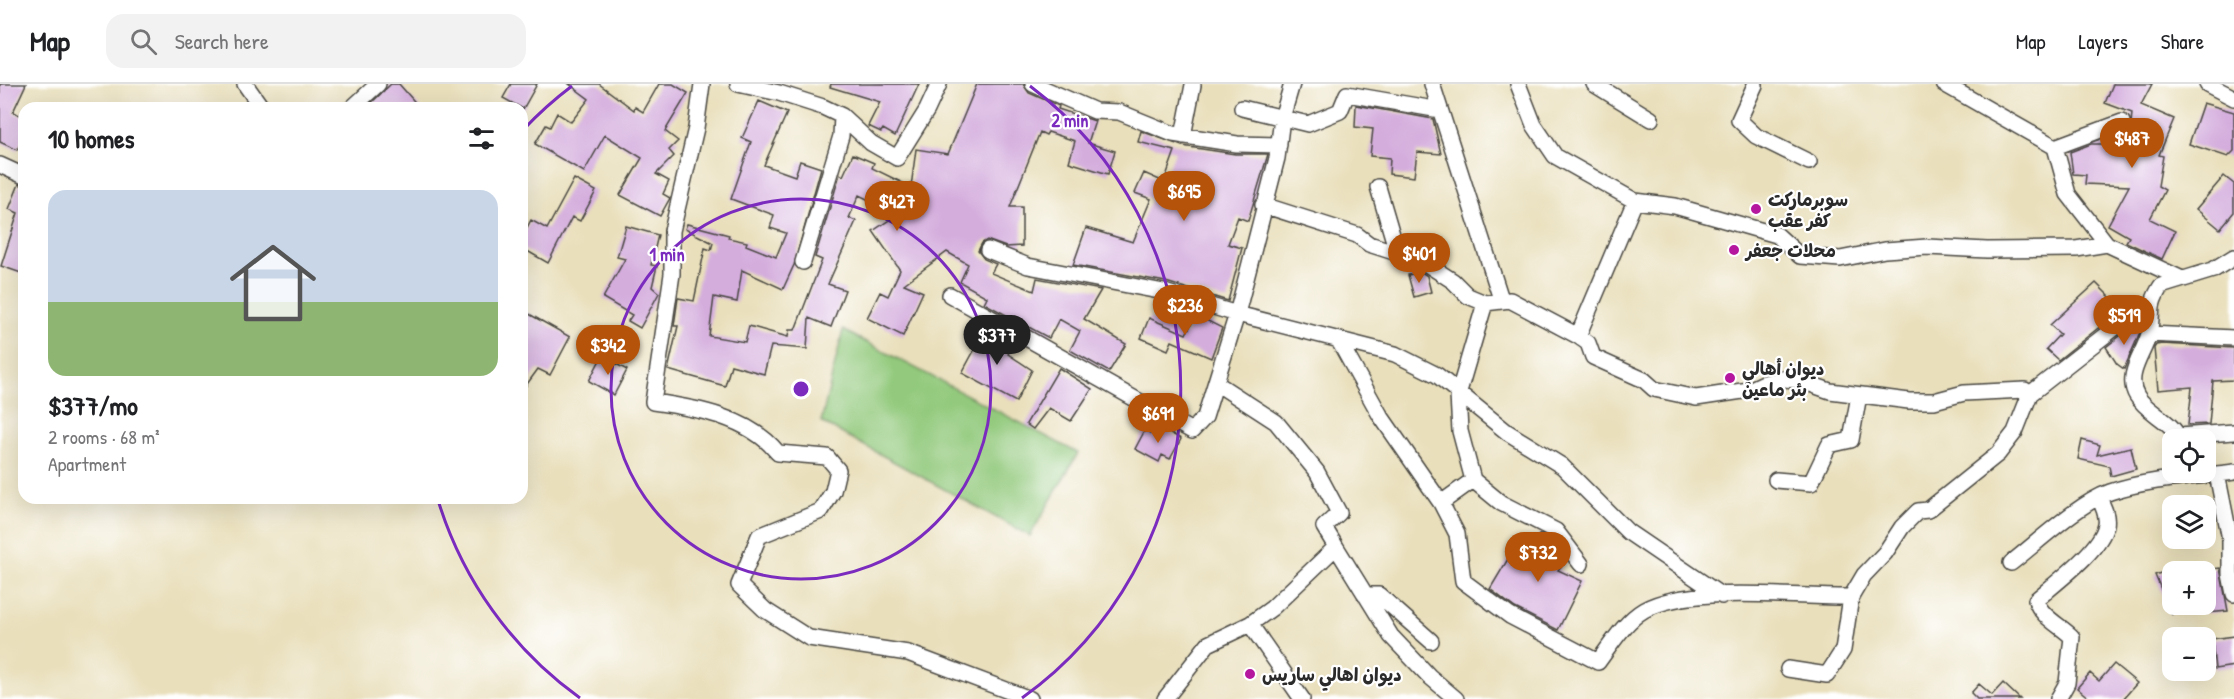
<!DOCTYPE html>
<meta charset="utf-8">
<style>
:root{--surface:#fff;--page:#f2f2f2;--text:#202124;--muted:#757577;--line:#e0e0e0;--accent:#b45309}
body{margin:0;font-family:"Patrick Hand","Playpen Sans Arabic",sans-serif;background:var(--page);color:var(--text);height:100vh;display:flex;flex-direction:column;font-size:22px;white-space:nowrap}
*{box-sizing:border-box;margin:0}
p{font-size:20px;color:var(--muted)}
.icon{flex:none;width:33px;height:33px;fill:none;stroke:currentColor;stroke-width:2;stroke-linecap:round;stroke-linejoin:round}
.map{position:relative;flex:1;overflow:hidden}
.sheet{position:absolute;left:18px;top:18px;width:510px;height:402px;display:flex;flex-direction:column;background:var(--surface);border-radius:18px;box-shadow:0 6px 24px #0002}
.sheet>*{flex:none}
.buttons{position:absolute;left:2162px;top:345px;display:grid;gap:12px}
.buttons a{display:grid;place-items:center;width:54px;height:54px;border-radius:12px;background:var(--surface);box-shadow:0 6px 24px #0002;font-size:30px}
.price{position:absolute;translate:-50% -51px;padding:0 14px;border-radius:21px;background:var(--accent);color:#fff;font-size:20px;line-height:39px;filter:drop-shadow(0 2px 3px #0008)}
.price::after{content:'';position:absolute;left:50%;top:36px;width:18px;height:14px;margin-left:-9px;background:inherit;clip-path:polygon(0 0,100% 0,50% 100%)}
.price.selected{background:#222;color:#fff}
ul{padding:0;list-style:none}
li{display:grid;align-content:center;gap:12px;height:318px;padding:0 30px}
li span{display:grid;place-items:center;height:186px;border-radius:18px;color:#555}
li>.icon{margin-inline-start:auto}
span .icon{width:108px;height:108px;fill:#fffc;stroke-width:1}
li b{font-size:26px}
h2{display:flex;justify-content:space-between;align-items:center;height:72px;padding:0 30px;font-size:26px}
header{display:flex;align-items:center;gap:36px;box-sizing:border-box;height:84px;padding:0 30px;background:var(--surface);border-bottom:2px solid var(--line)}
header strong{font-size:28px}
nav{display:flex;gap:33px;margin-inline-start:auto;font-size:21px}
.search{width:420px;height:54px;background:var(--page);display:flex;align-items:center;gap:15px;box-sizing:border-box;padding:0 21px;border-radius:18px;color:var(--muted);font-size:22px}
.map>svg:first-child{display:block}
</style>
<header>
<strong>Map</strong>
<div class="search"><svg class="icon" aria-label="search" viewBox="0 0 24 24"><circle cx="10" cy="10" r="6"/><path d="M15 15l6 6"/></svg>Search here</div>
<nav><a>Map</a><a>Layers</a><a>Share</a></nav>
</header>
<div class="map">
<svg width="2234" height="615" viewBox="0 0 2234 615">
<rect width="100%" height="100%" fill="#fff"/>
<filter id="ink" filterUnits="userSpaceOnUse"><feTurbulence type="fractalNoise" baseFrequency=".0167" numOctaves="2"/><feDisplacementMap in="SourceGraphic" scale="12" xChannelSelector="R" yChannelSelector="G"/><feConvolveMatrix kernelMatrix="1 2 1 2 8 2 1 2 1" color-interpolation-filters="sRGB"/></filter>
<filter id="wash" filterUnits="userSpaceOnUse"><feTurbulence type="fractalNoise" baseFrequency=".008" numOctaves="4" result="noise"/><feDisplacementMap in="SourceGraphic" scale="24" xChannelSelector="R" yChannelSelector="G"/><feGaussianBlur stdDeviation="1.35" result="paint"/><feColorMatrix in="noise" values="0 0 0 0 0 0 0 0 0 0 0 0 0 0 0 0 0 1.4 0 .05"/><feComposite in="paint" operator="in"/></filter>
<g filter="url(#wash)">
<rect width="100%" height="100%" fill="#e9dfbb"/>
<path fill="#92c97b" stroke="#5e7a53" stroke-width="1.5" d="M843,246L1078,369L1030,452L821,338Z"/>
<g id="blocks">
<path fill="#d4addd" d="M0,0H26L13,28L24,33V53L17,66L0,58Z
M391,0H399L420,24H366Z
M511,0H537L523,25L503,14Z
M569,0H599L634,26L635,23L643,28L659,0H673L688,9L665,47L678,57L669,66L674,72L656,90L669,97L663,110L670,114L660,132L620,111L642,74L605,51L584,88L535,60L546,41L550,43L557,29L571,38L589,15Z
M831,0H919L895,52L883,45L881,48L868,42L880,18L830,3Z
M977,0H1023L1029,9L1059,22L1058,25L1095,37L1088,59L1115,67L1108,90L1069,78L1075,57L1048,48L1046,51L1040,48L1010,123H1022V162L1006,163L987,156L982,159L978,167L984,175L996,180L991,189L1034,207L1037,194L1101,206L1084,235L1126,260L1109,288L1070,266L1080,247L1059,235L1049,254L984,219L987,213L960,198L968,180L947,168L904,200L923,208L903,252L867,234L880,208L888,212L900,186L873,147L898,130L859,111L849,134L856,137L828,200L845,206L831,243L809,234L807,265L771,262L764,290L731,281L725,302L668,286L678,242H674L678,214L694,217L705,164L711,166L713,159L685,145L687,140L729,151L728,154L747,158L746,161L776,173L786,149L770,144L774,131L731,115L751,58L742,54L759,17L787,29L764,81L795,92L800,77L821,84L794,181L783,205L742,186L737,218L714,213L709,252L745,258L749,242L788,253L789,246H795L822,176L815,173L840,90L843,92L853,70L874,79L872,84L911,103L916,65L948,70Z
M2113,0H2152L2141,21L2174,35L2159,71L2163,72L2158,102L2165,106L2150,135L2175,147L2162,175L2126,158L2129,153L2108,141L2129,102L2085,100L2086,91L2073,90L2070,68L2091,60H2120L2131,40L2132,29L2105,19Z
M2203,19L2234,28V67L2228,73L2189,60Z
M1356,21L1433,35L1441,70L1417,68L1414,93L1389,90L1390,74L1370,72L1373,45L1355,43Z
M1141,47L1182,62L1235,70H1268L1248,137L1238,133L1228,160L1242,164L1228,217L1166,198L1073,181L1086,144L1133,158L1151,115L1135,109L1144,89L1164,98L1175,67L1138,58Z
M2224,92L2234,100V128L2220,145L2196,125Z
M574,95L596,107L580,137L572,133L548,179L522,164V153L531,136L547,145Z
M19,100L24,102V190L1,182L18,129L9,125Z
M626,142L658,151L651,181L657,182L652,203L659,209L640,244L628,237L632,231L603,214L625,175L617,173Z
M1421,188L1427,192L1431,208L1414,213L1408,191Z
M2096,199L2122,225L2058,276L2046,265L2060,250L2050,241Z
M522,226L570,253L550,291L538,285L522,307Z
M1196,231L1222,244L1211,274L1172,257L1168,266L1141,254L1149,234L1186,250Z
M2133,242L2140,243V248L2124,285L2117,280L2106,263Z
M987,243L1014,258L1008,270L1032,286L1016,318L962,289Z
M2162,260L2234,264V296L2213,297L2209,340L2188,341L2192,303L2158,306L2154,264L2156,261Z
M602,272L627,286L614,311L589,297Z
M1059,284L1092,305L1071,337L1049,324L1033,345L1026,340Z
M1158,342L1181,355L1170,375L1162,371L1159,378L1135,365L1145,346L1152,350Z
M2082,356L2100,361L2097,371L2131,363L2136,385L2111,392L2109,382L2078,375Z
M1540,450L1550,455L1566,476L1558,486L1582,497L1558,546L1515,524L1490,505L1511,470L1518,473Z
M2220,484L2228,527L2207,529L2205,486Z
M2172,485V531L2155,491Z
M2234,552V582L2215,585L2212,555Z
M2114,580L2137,599L2123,615H2090L2077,604L2090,589L2099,597Z
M2003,599L2020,615H1977L1971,609L1979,600L1992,611Z"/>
</g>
</g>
<g filter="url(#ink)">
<use href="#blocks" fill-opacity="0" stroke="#484641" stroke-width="1.5"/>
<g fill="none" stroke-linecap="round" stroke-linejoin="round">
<g stroke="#484641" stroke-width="18">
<path id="minor" d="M245,0L262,24
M702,0L696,44L672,147V190L653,318C696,324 749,333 778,369L827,373L838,386L833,407L821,427L759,452L739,501L765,526L809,554L908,569L1030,615
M738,0L779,9L823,23L842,32L871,59L897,74L927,26L939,0
M1033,0L1095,27L1119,28L1173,50L1237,60L1279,61
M1432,0L1501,215
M1518,0L1534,41L1555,72L1635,117L1675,122L1777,151L1800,172L1840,175L1885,166L1927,163L1987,166L2076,165L2107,160L2182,195
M1594,0L1651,35
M1944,0L2055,63L2068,110L2107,160
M2207,0L2234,14
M1755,1L1739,36L1756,52L1809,78
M352,24L378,0
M1242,24L1308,40L1340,27L1347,10L1440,26
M1183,52L1193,1
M2055,63L2122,38
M0,81L24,92
M1378,103L1398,171
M1263,121L1357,151L1369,160L1422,177L1453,197L1468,212L1485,219L1510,216L1578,252L1588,259L1593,273L1644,296L1654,305L1696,314L1749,306L1764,299L1782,295L1799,296L1830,307L1909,317H1934L1964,309L2025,306L2030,310L2131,231L2149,235
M988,166L1028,182L1164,208L1237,230L1395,270L1437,291L1507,348L1562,382L1628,448L1722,512
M803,178L841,52L842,32
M950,211L1192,347L1205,333L1237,230L1277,74L1282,34L1292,0
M2149,250L2234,254
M1578,252L1635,117
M1339,257L1380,331L1441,419L1457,450L1463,497L1510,532L1598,578C1610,562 1625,537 1644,526C1691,500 1796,514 1851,513
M2179,352L2234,348
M2180,356C2173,337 2147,329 2137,312C2124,291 2144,270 2149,250C2154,227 2147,224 2161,202L2213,186L2234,173
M2217,390L2230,455V490L2234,510
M1473,396L1501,419L1556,447L1581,480
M1776,396L1811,399L1829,361L1851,356L1859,311
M1441,419L1473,396L1460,347L1458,311L1485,219
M1336,463L1391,552L1429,592L1456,615
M2011,479C2038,458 2079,419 2110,408C2148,395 2194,393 2234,388
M1365,511H1379L1431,557
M1250,540L1302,615
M1788,585L1827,591L1843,566L1851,513L1864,491L1885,469L1902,443L1918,427L1928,426L1998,370L2015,348L2030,310
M1165,615L1208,560L1250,540L1272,524L1336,463L1324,443L1339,429L1317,388L1276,338L1216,299
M2058,615L2067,599L2072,553C2061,542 2040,532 2036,516C2054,500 2101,466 2106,441C2108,432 2103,422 2099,414"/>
</g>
<use href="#minor" stroke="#fff" stroke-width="15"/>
</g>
</g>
<g fill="none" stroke="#7b2cbf" stroke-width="3">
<circle cx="801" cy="305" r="190"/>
<path d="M580 614A380 380 0 0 1 438 416M523 46A380 380 0 0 1 572 2M1030 2A380 380 0 0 1 1022 614"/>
</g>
<g fill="#b5179e" stroke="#fff" stroke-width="2">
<circle cx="1756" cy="125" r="6"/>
<circle cx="1734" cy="166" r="6"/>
<circle cx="1730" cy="294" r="6"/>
<circle cx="1250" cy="590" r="6"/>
</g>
<g text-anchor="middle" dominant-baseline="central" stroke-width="4.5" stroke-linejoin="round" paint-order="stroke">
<g font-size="18" font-weight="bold" fill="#2b2b2b" stroke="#fff" text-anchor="start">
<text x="1768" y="115">سوبرماركت<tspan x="1768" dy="21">كفر عقب</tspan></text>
<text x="1746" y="166">محلات جعفر</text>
<text x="1742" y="284">ديوان أهالي<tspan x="1742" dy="21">بئر ماعين</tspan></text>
<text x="1262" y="590">ديوان اهالي ساريس</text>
</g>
</g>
<circle cx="801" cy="305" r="9" fill="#7b2cbf" stroke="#fff" stroke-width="3"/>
<g font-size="18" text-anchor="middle" font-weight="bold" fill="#7b2cbf" stroke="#fff" stroke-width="4.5" stroke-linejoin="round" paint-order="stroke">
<text x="1070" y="43">2 min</text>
<text x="667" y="177">1 min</text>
</g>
</svg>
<div class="buttons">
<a><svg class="icon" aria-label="locate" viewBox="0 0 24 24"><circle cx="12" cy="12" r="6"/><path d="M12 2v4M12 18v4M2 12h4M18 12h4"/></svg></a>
<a><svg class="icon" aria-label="layers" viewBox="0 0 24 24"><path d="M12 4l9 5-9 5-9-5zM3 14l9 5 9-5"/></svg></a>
<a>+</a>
<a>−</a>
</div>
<b class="price" style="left:2132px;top:85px">$487</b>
<b class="price" style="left:1184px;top:138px">$695</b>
<b class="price" style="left:897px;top:148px">$427</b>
<b class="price" style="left:1419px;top:200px">$401</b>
<b class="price" style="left:1185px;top:252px">$236</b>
<b class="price" style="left:2124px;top:262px">$519</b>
<b class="price selected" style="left:997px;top:282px">$377</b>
<b class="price" style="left:608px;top:292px">$342</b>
<b class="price" style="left:1158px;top:360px">$691</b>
<b class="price" style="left:1538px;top:499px">$732</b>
<section class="sheet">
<h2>10 homes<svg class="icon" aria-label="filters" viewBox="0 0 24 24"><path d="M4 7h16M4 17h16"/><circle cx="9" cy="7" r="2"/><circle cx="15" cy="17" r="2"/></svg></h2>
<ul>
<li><span style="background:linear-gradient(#c9d6e8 60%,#8fb573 0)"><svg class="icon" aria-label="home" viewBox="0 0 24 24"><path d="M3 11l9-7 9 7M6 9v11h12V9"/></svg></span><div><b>$377/mo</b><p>2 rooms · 68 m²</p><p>Apartment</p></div></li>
</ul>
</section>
</div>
